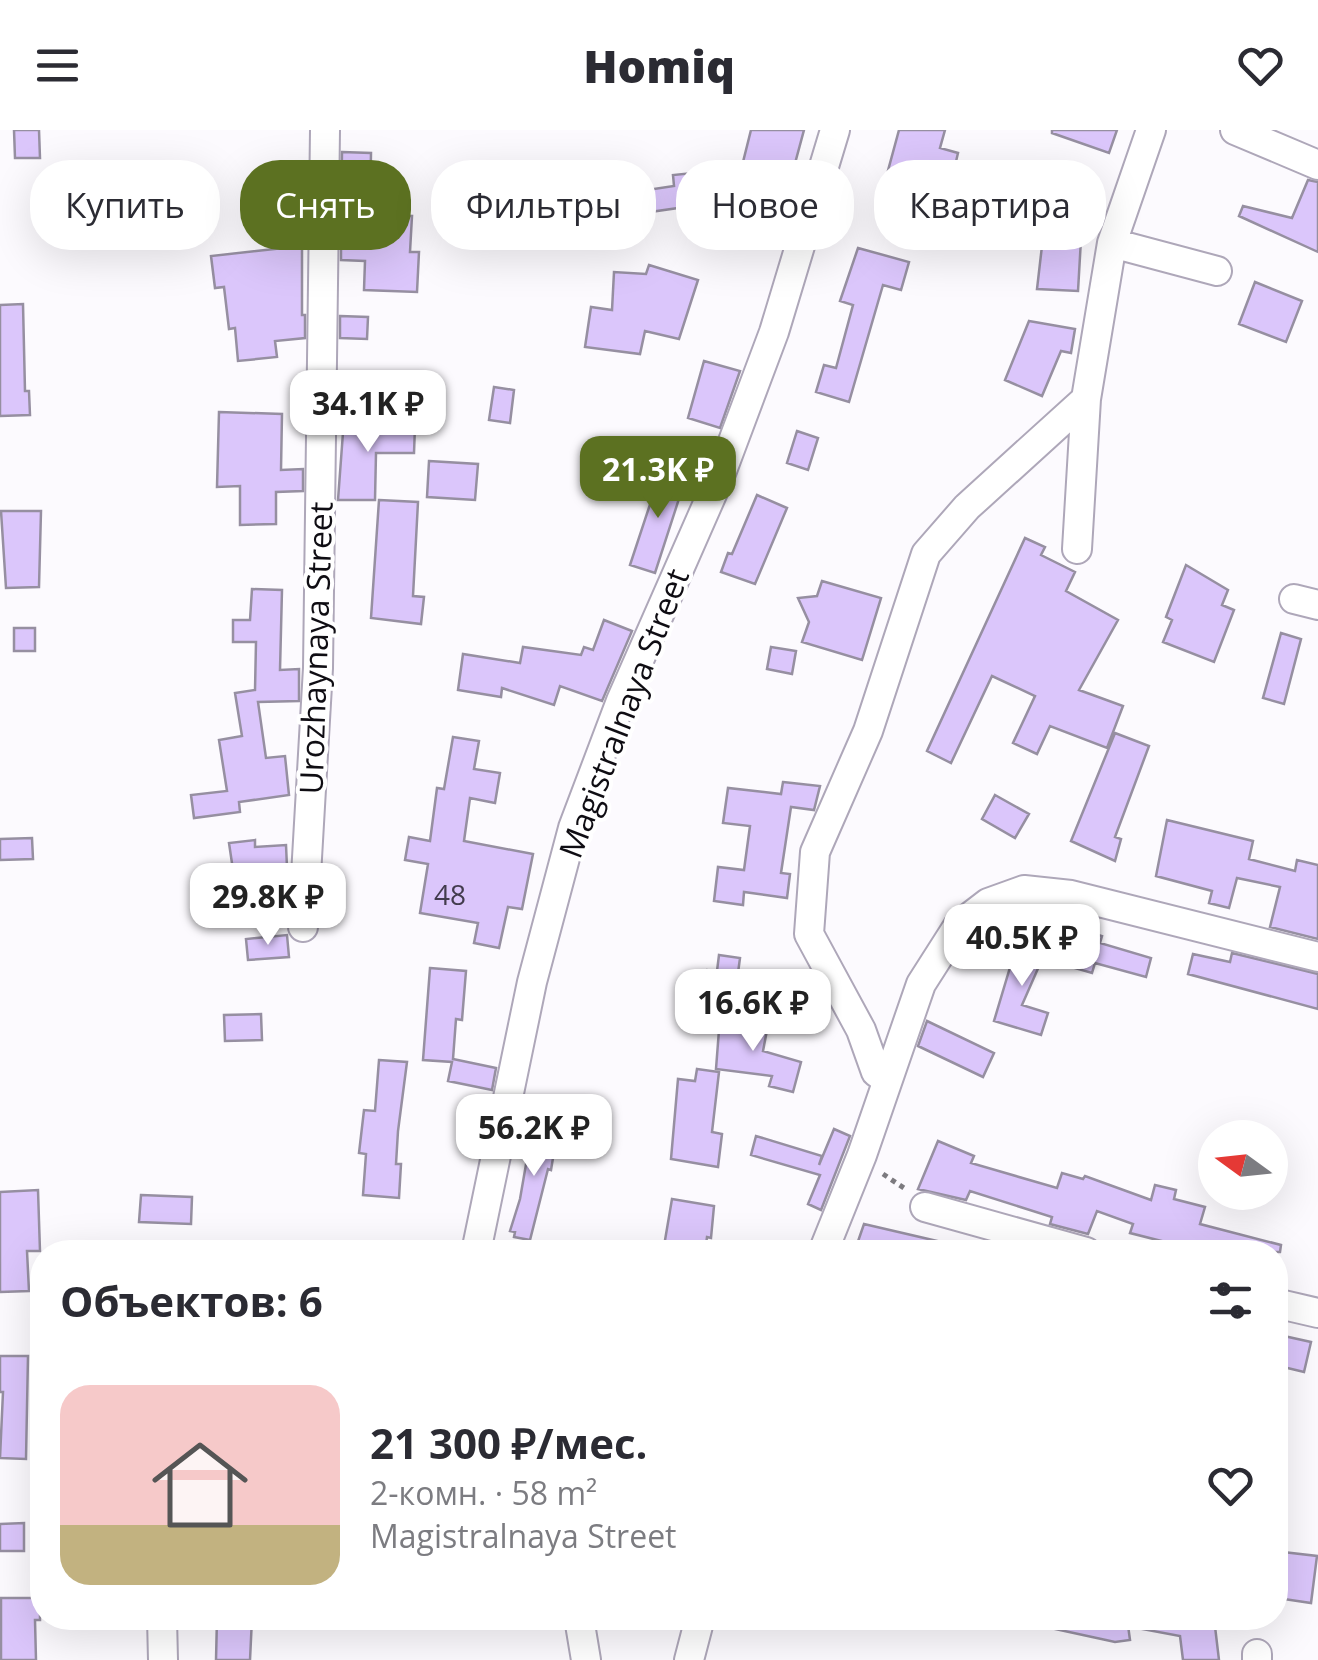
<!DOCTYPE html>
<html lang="ru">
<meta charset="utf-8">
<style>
:root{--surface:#fff;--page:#f7f7f7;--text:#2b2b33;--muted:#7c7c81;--accent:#5c7121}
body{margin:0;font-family:"Open Sans",sans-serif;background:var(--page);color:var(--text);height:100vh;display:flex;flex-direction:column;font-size:38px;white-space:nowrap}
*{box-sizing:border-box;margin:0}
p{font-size:32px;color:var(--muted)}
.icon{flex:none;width:55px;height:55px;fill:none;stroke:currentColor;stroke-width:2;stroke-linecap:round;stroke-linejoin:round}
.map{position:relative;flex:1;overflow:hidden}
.panel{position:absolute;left:30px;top:1110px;width:1258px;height:390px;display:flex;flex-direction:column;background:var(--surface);border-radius:40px;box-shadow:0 10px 40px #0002}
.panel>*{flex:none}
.top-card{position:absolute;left:30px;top:30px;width:1260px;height:90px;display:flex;gap:20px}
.needle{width:65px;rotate:285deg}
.controls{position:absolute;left:1198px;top:990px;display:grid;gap:20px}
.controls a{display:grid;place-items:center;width:90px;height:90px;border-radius:50%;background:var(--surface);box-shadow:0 10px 40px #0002;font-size:50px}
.price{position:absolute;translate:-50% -85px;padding:0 22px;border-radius:20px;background:#fff;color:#222;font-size:32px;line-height:65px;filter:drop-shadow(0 2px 5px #0008)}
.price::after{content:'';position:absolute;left:50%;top:60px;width:30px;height:22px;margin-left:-15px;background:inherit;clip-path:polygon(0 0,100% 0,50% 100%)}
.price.active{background:var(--accent);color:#fff}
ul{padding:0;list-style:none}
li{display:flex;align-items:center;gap:30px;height:250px;padding:0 30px}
li span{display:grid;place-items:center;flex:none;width:280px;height:200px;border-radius:30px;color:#555}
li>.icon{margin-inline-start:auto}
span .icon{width:120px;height:120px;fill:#fffc;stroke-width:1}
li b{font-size:42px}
h2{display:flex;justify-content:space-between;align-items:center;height:120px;padding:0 30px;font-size:42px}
.chip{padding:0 35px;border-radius:40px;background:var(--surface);box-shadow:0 10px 40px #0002;font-size:35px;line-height:90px}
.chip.active{background:var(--accent);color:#fff}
header{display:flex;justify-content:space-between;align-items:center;height:130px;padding:0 30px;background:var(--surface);font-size:45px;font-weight:800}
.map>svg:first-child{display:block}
</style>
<header><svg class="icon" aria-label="menu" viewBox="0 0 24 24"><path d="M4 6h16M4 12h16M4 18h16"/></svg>Homiq<svg class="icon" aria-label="heart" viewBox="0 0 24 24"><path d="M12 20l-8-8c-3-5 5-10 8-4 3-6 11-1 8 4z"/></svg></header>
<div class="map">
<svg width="1318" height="1530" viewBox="0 0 1318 1530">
<rect width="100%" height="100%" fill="#fcfafe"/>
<path fill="#dbc6fb" stroke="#968fa1" stroke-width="2.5" d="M14,0H39L40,28H15Z
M751,0H804L780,89L737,78L731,105L701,99L706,74L650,82L647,60L674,56L673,45L703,42L738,52Z
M899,0H945L940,18L958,23L951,53L934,48L926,79L890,69L896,51L886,48Z
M1052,0H1117L1109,23L1052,3Z
M342,22L371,23L370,78L341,79Z
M1308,50L1318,52V122L1239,86L1243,76L1292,88Z
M284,51L285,81L263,82L261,52Z
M384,85L412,86L410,122H419L417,162L364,160L365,131L341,130V112L386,107Z
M1045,90L1082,92L1078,161L1037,159Z
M302,116V185H305V208L275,211L277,227L238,231L235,198L229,199L224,157L215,158L211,126Z
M858,118L909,132L901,160L883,155L849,272L816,262L824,235L836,238L853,175L840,171Z
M649,135L698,150L679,209L645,201L640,224L585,217L591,177L612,180L614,142L646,144Z
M1255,152L1302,171L1286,212L1239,194Z
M23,174L25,261H29L30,285L0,286V175Z
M340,186L368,187L367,209L340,208Z
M1029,191L1075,199L1071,223L1061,221L1042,266L1005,250Z
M704,231L740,241L720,298L688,288Z
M494,257L514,260L510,293L489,290Z
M219,282L282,284L281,340L303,339V361L276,362V394L240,395V356L217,357Z
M344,289H370V295L415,296L414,323H376L375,370H338Z
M797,301L818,308L808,340L787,333Z
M429,331L478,334L475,370L427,367Z
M662,338L686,347L655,443L630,435Z
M757,365L787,378L755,454L721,442L728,423L732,424Z
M379,370L418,372L413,466L424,467L421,494L371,488Z
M1,381H41L39,457L6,458Z
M1025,408L1045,417L1041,425L1075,442L1066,461L1118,490L1079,560L1123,576L1107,618L1050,596L1037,624L1013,613L1035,566L992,546L951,633L927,621Z
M1186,435L1228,460L1222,475L1234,480L1214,532L1163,512L1172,490L1166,487Z
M822,451L881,468L862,530L802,512L809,492L798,468L817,466Z
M252,459L282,460L280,540L299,539V571L258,572L266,628L285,626L289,665L239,672L240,682L194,688L191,665L227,661L219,610L242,606L235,563L255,560L256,512H233V490H250Z
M604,490L632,501L602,571L560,556L554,575L502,558L501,567L458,560L463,524L520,533L523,517L581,525L584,517L593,520Z
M14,498H35V521H14Z
M1281,503L1301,509L1284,574L1263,568Z
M771,517L796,521L792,544L767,539Z
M1115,603L1149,616L1115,707L1121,709L1115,731L1071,711Z
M453,607L479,611L474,639L500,643L495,673L470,668L464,711L533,724L522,779L508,777L499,818L474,813L478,793L420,783L428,734L405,730L409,707L430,711L437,658L444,659Z
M783,652L820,656L814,680L791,677L781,743L790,744L787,768L744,762L743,775L714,771L718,737L744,740L750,696L723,693L728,658L781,664Z
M995,665L1029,684L1015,708L982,689Z
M1167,690L1253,711L1249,729L1295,741L1297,730L1318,735V809L1270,797L1280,757L1237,748L1229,778L1209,773L1212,761L1156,746Z
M32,708L33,729L0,730V709Z
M255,710V717L286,715L288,760L237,767L229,713Z
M1065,795L1102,806L1100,813L1151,828L1146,847L1095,833L1092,843L1054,832Z
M287,805L289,827L248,830L246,809Z
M1019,806L1047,818L1022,875L1048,883L1041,905L994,891L1011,834L1008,832Z
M1232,823L1318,844V879L1188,844L1193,824L1230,832Z
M719,825L740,828L734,873L703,869L707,840L717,841Z
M430,838L466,841L462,890L456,889L453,929L496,938L492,960L448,951L452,932L423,930Z
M261,884L262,910L225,911L224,885Z
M720,887L768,895L763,921L801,932L793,962L769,956L772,946L716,939Z
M927,891L994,923L983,947L918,916Z
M379,930L407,932L398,1001L396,1034H401L399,1068L363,1065L366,1024L359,1023L364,980L375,981Z
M697,939L719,942L712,1002L722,1004L718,1037L671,1029L678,949L695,951Z
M533,994L558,998L551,1040L548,1039L530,1110L514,1107L515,1102L510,1101L520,1069Z
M834,999L850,1006L821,1080L808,1074L820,1045L751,1025L756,1006L822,1026L819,1035Z
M938,1011L974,1026L971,1033L1057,1058L1062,1043L1083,1049L1085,1046L1151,1070L1155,1055L1176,1060L1174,1069L1205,1077L1200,1094L1281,1115L1280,1122H1217L1194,1117L1193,1119L1130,1103L1133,1094L1097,1081L1088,1104L1050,1094L1052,1087L970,1061L966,1070L918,1059Z
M38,1060L40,1121H27L29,1161L0,1162V1062Z
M141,1065L192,1067L191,1094L139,1092Z
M672,1069L714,1076L711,1108L707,1107L705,1122H663Z
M864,1094L950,1114L949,1122L855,1120Z
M1275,1204L1311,1212L1304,1242L1275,1235Z
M0,1226H28L26,1329L0,1328L3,1262H0Z
M24,1393V1421H0V1394Z
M1283,1422L1317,1426L1311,1473L1277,1468Z
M1,1468H40V1490H35L36,1530H1Z
M217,1488H252L250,1530H216Z
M1047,1488H1127L1130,1510L1115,1512L1046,1497Z
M1138,1488H1214L1219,1530H1183L1180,1506L1137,1498Z"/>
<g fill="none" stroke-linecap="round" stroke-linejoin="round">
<g stroke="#aea7b9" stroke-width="32">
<path id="minor" d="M1235,0L1318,35
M1112,113L1217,141
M1077,419L1086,269L1112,113L1151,0
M1294,469L1318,475
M303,797L318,538L325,0
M887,950L876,942L861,900L809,804L815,722L868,601L926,424L967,377L1086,269
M925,1077L1086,1122
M476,1122L532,852L573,698L621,571L720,346L774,202L835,0
M823,1122L862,1025L921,854L958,796L988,773L1024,760L1071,765L1318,827
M1275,1173L1318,1183
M162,1488L163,1530
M579,1488L586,1530
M1257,1524V1530
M689,1530L700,1488"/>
</g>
<path stroke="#7c7a7f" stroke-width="5" stroke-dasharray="5 5" stroke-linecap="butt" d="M883,1044L907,1060"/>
<use href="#minor" stroke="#fff" stroke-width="28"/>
</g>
<g text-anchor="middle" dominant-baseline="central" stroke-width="8" stroke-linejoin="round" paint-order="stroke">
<g font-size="28" fill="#423b4d">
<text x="450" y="764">48</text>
</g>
<g font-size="32" fill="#0f0d13" stroke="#fff">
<text transform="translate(315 518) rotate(-88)">Urozhaynaya Street</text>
<text transform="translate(623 583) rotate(-69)">Magistralnaya Street</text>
</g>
</g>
</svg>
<div class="controls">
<a><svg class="needle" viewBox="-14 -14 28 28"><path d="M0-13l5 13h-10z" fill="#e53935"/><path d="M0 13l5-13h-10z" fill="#7c7c81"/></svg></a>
</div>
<b class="price" style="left:368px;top:325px">34.1K ₽</b>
<b class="price active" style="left:658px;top:391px">21.3K ₽</b>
<b class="price" style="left:268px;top:818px">29.8K ₽</b>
<b class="price" style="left:1022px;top:859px">40.5K ₽</b>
<b class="price" style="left:753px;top:924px">16.6K ₽</b>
<b class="price" style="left:534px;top:1049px">56.2K ₽</b>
<div class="top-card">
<a class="chip">Купить</a>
<a class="chip active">Снять</a>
<a class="chip">Фильтры</a>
<a class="chip">Новое</a>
<a class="chip">Квартира</a>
</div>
<section class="panel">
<h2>Объектов: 6<svg class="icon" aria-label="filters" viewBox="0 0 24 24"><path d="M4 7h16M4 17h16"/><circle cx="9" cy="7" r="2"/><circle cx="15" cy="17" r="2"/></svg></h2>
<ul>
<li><span style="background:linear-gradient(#f6c9c9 70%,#c2b280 0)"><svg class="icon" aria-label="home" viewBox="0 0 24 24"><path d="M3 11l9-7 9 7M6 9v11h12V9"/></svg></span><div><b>21 300 ₽/мес.</b><p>2-комн. · 58 m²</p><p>Magistralnaya Street</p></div><svg class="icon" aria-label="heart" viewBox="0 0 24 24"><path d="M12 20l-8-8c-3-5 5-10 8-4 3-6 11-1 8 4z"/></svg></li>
</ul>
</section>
</div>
